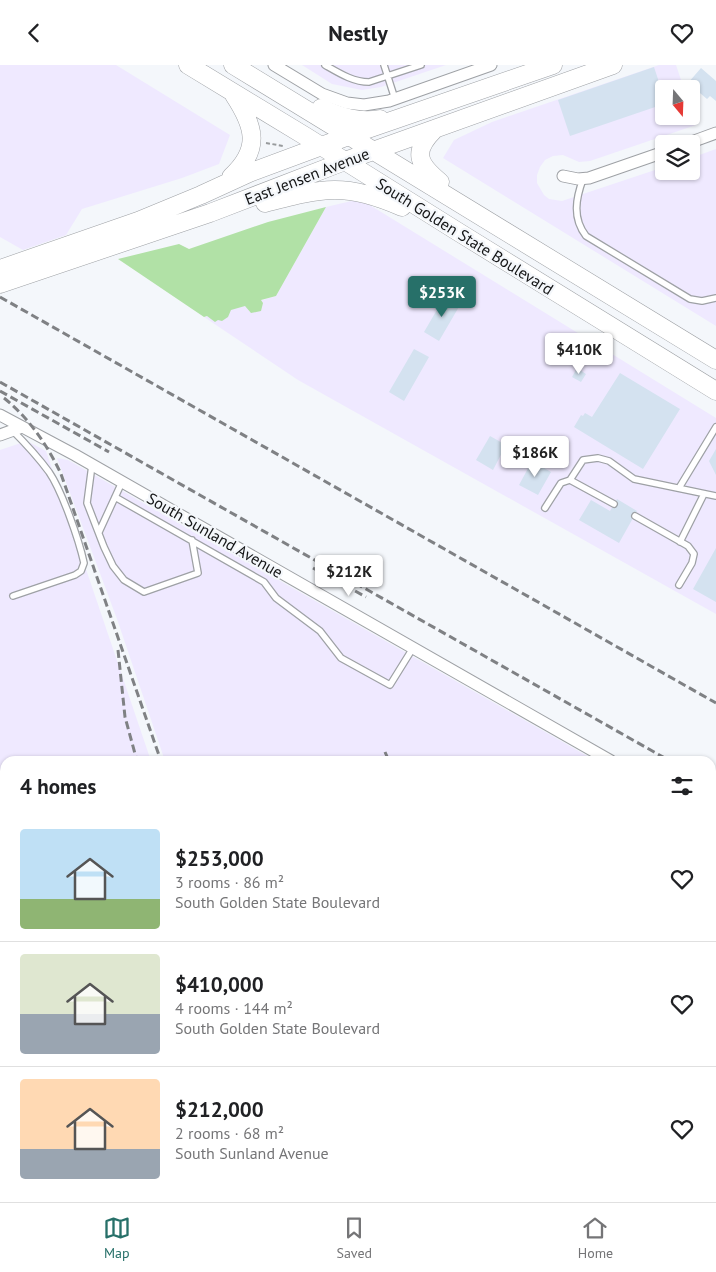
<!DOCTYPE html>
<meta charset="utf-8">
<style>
:root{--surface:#fff;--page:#f6f6f6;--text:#202124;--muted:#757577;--line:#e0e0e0;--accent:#277069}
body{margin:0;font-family:"PT Sans",sans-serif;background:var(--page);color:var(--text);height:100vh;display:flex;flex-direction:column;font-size:19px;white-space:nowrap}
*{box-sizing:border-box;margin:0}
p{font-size:16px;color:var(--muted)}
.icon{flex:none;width:28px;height:28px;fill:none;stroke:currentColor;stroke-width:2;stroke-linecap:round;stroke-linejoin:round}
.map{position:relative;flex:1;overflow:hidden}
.details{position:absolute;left:0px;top:691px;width:716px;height:446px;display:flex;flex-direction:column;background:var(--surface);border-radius:15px 15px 0 0;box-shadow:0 1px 4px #0004}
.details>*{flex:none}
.needle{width:32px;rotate:161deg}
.tools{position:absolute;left:655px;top:15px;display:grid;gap:10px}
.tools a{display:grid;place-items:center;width:45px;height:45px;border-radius:5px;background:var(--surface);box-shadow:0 1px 4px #0004;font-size:25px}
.price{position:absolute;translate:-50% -42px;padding:0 11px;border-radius:5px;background:#fff;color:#222;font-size:16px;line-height:32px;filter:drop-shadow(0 1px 2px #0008)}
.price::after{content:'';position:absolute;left:50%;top:30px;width:15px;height:11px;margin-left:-8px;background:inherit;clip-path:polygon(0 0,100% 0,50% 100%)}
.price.on{background:var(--accent);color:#fff}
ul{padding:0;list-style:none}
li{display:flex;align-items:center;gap:15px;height:125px;padding:0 20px}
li+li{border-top:1px solid var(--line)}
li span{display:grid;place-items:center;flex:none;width:140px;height:100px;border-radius:5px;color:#555}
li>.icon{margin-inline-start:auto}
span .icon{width:60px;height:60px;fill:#fffc;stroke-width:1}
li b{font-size:21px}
h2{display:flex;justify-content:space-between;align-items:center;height:60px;padding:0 20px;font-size:21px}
header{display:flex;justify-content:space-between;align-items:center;height:65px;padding:0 20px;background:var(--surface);font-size:22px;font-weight:800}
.tabs{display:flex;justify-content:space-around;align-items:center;height:70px;border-top:1px solid var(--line);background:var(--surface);font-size:14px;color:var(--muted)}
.tabs a{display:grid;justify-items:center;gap:2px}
.tabs .on{color:var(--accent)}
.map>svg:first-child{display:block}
</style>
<header><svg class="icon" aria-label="back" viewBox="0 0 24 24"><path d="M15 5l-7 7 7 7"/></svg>Nestly<svg class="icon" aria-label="heart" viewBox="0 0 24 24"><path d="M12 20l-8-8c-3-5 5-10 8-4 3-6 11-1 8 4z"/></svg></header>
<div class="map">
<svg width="716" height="1137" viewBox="0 0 716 1137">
<rect width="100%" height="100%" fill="#f4f7fb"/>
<path fill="#efe9ff" d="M0,0H116L230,70L219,99L182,113L82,144L66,170L23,185L0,172Z
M302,0H446L381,22L362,25L332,19Z
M659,0H676L684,24H664V51H691V45L696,60L590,96L579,97L563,90L553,91L545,95L540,102L537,110V118L544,130L549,134L562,136L664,102V106H691V93L716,84V261L443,93L454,75L492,57Z
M360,134L716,353V549L298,315L204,252L276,231L326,142Z
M27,376L46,386L151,696H5V1079L0,1064V385Z
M57,393L68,395L596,696H165L117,554Z
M711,761L716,764V1137H121L124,1132H711Z
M23,1133H109L106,1137H25Z"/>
<path fill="#b1e1a6" d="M326,142L276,231L261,235L263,238L261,246L251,248L245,241L231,245L228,252L222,256L218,255L215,257L207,251L204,252L118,194L179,179L189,184L268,157Z"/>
<path fill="#d4e2f0" d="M654,2L664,32V39L570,71L558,35Z
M701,3L716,16V36L710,31L707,34L688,18Z
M445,231L460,240L439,276L424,267Z
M414,284L429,292L404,336L389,327Z
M577,303L586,309L581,317L572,312Z
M620,308L680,344L643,404L574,362L581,350L583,351L585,348L592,352Z
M490,371L506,380L493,405L476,395Z
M716,384V410L709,396Z
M532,396L551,407L538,430L519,420Z
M617,434L637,446L619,478L579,455L591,435L610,446Z
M716,483V537L693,524Z"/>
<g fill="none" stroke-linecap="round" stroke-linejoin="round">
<g stroke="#9ea1a5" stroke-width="8">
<path id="lane" d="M325,0C339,8 353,17 369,17L421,0
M384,0L395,34
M583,114C576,133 572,153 586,171L690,234L702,236L716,233
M12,365C25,378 38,392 49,407C62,426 79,475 84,498L81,506L75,510L13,531
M92,400L87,438L104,482L113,501L124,515L144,527L198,508L192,475
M570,415L583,395L598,393L609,396L634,414L716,431
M679,423L716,362
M115,432L264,517L276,533L320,566L341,593L390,620L413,583
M545,443L561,418L570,415L614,439
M635,451L688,481L694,489L692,498L679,520
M99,467L122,417
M680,477L704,429
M0,919L5,918
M0,949L5,947
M183,1132L187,1137
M241,1132L242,1137
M309,1132L311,1137
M344,1132L345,1137
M377,1132L379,1137
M409,1132L410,1137
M432,1132L433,1137
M473,1132L475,1137
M13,1137L25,1132"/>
</g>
<g stroke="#9ea1a5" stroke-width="13">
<path id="street" d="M274,0L322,29L347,38L364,40L389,36L491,0
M686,79L716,68
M563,111L578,114L589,113L664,87
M0,350L75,390L611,696
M0,370L22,362
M711,753L716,756"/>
</g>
<g stroke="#9ea1a5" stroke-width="19">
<path id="primary" d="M188,0L305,71L460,168L716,326
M233,0L716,295
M321,43C340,52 359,58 380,54
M434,65C412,87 418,99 440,117
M231,112C261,84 255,62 234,30
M265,138C323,123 345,117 402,142
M0,204L138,156L201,130L249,108L362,66L553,0
M0,219L210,148L345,96L613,0"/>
</g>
<path stroke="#989b9d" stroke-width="2" stroke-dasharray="4 2.5" stroke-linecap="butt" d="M266,78L283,81"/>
<use href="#lane" stroke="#fff" stroke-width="5.5"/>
<use href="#street" stroke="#fff" stroke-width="11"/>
<use href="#primary" stroke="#fff" stroke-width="18"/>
<path stroke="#7f8184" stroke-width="3" stroke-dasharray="8 4" stroke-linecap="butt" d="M0,232L716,638
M0,317L670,696
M0,326L109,387
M4,333C29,353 48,381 61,409L161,696
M313,503L366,532
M118,585L125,652L137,696
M385,687L389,696
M711,720L716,722
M711,876L716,874
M711,886L716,884
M646,1132L649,1137
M94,1137L95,1132
M112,1137L115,1132"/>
</g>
<g text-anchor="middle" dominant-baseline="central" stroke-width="4.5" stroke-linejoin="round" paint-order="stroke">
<g font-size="16" fill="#141516" stroke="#f4f7fb">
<text transform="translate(307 111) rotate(-21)">East Jensen Avenue</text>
<text transform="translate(465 171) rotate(32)">South Golden State Boulevard</text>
<text transform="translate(215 470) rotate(30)">South Sunland Avenue</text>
</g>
</g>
</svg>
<div class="tools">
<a><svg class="needle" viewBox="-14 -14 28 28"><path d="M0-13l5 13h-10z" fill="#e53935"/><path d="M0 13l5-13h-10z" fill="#757577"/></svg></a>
<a><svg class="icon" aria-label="layers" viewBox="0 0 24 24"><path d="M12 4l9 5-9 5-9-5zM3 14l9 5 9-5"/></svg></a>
</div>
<b class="price on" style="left:442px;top:253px">$253K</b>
<b class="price" style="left:579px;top:310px">$410K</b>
<b class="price" style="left:535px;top:413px">$186K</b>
<b class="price" style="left:349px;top:532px">$212K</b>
<section class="details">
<h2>4 homes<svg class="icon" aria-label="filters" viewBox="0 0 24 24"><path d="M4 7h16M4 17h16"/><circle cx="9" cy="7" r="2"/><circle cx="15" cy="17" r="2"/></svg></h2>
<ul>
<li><span style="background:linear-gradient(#bfe0f5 70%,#8fb573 0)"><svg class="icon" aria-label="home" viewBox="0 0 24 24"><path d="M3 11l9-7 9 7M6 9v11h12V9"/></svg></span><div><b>$253,000</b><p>3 rooms · 86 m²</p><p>South Golden State Boulevard</p></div><svg class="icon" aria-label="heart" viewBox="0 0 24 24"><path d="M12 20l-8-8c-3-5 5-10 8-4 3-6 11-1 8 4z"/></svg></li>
<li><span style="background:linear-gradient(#dfe7d0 60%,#9aa5b1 0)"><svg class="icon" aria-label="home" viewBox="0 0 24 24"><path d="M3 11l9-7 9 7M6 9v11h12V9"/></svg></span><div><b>$410,000</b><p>4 rooms · 144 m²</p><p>South Golden State Boulevard</p></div><svg class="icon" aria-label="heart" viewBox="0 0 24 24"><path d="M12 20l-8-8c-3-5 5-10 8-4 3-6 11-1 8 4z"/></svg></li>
<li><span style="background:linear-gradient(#ffd9b3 70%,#9aa5b1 0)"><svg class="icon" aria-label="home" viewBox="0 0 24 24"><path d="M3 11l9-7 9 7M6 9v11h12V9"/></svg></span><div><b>$212,000</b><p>2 rooms · 68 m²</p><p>South Sunland Avenue</p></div><svg class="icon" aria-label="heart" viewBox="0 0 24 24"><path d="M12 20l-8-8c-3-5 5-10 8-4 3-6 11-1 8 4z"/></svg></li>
</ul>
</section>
</div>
<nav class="tabs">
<a class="on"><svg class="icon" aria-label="map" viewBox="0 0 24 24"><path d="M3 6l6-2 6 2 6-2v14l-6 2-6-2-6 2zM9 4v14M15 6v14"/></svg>Map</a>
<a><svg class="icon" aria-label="saved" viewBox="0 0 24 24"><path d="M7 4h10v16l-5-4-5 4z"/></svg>Saved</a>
<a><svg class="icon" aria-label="home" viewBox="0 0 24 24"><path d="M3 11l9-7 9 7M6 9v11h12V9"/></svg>Home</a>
</nav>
